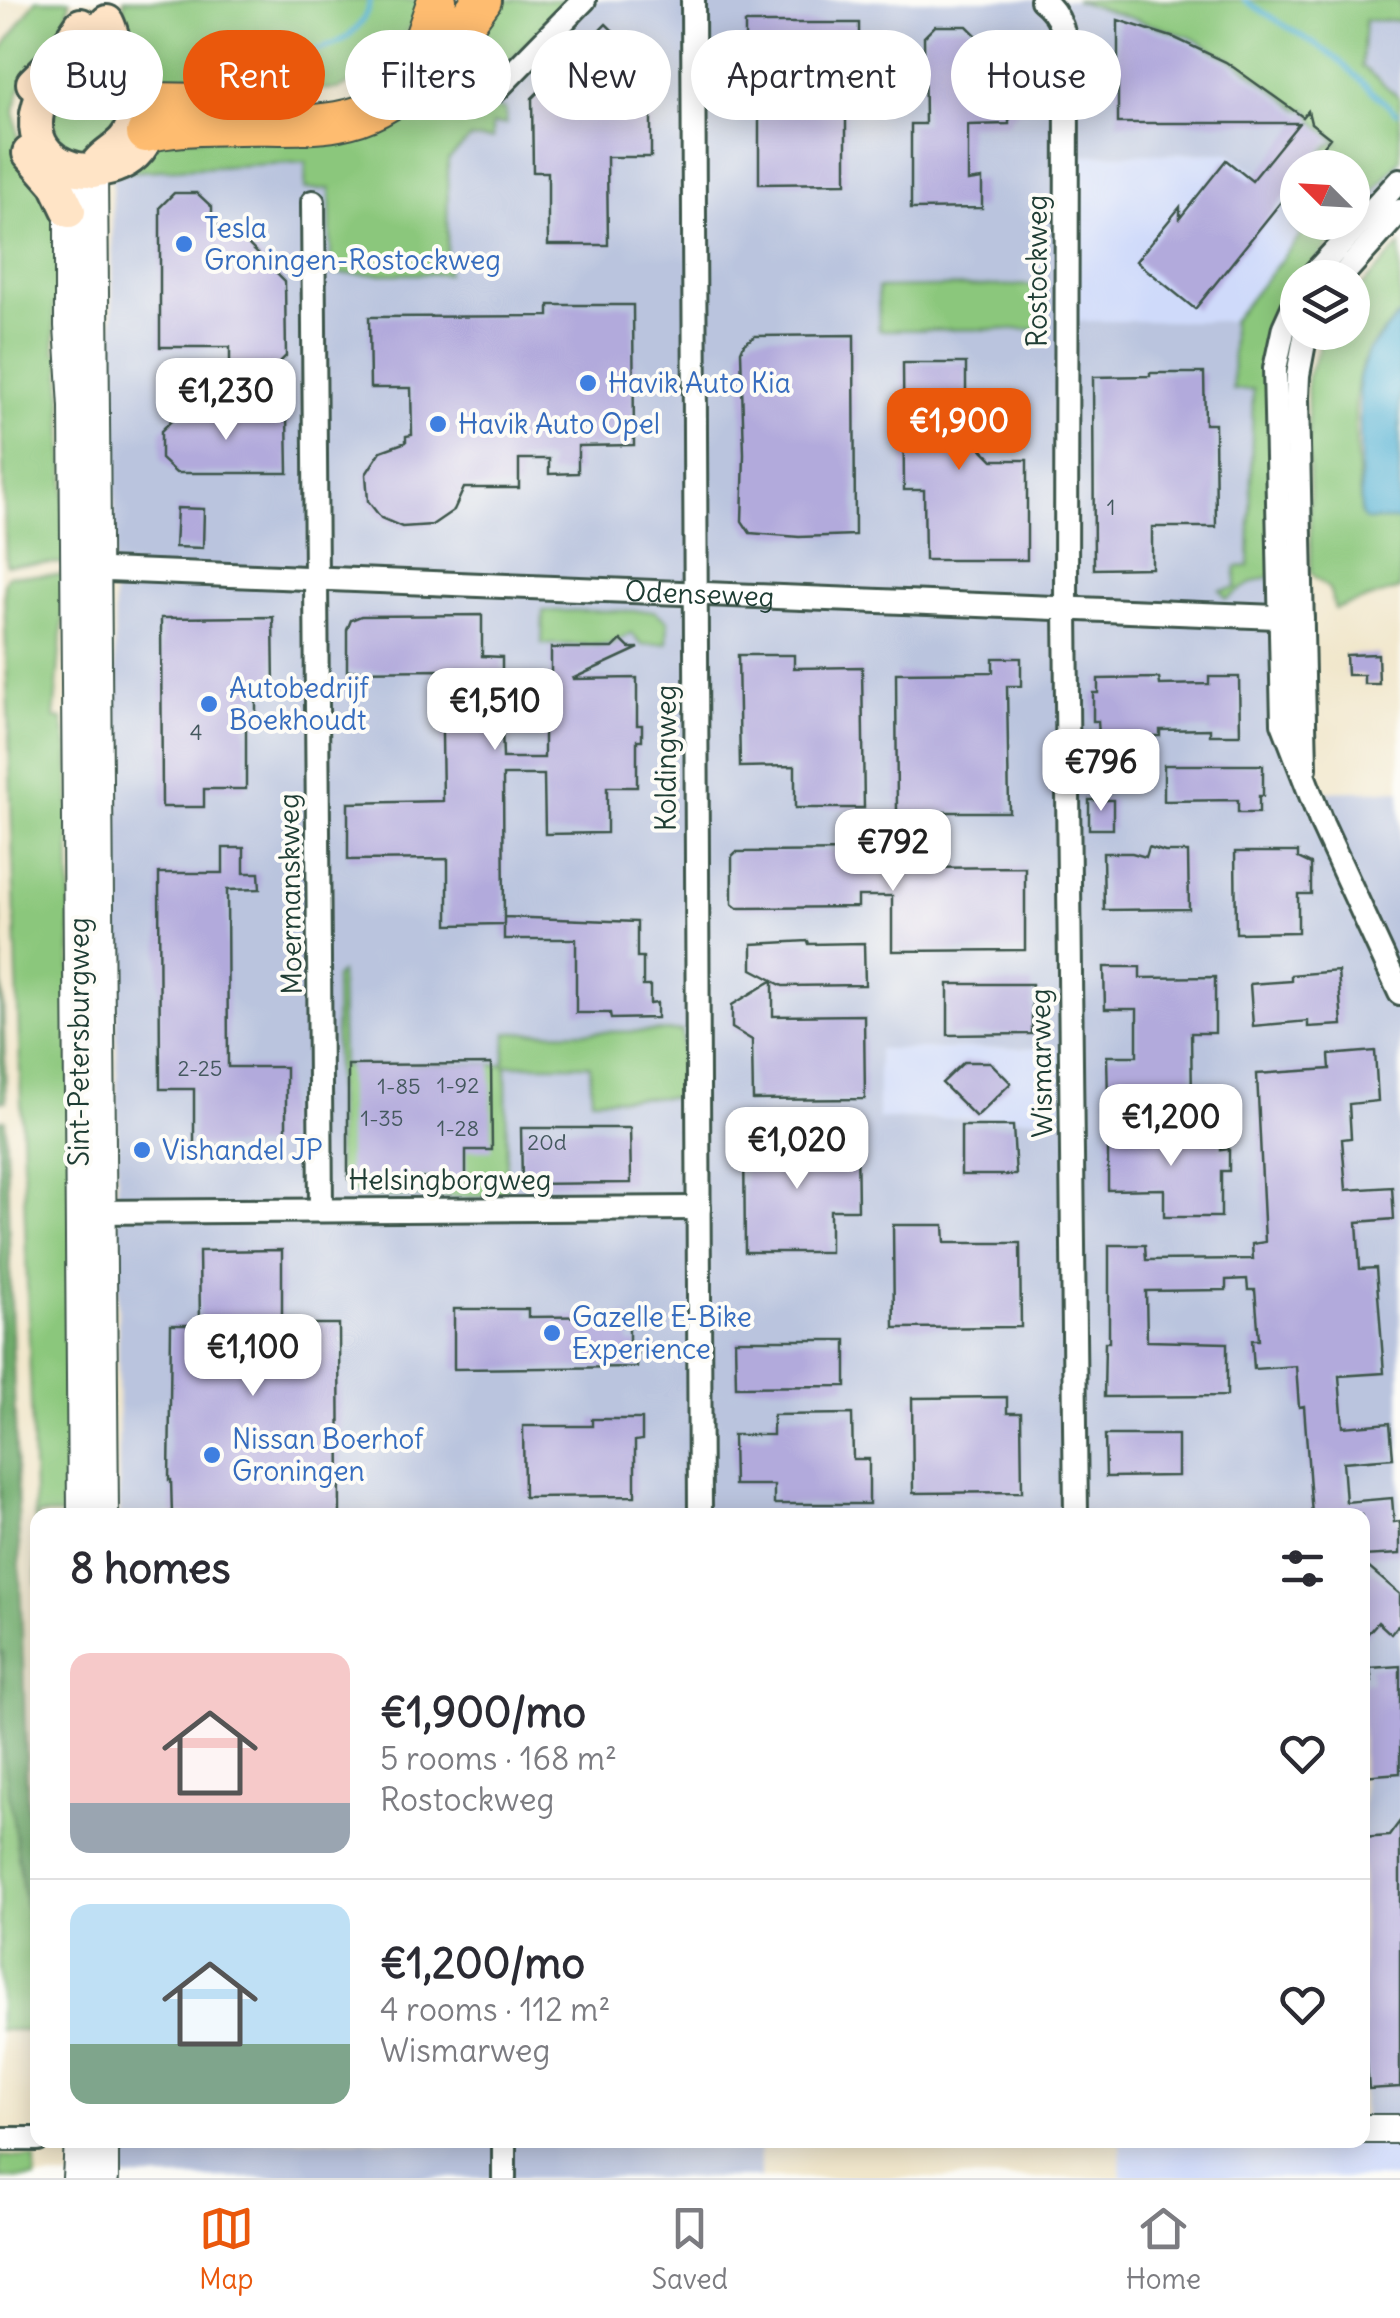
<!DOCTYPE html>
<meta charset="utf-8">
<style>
:root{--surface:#fff;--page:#f2f2f3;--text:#2b2b33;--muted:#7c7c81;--line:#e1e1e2;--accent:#ea580c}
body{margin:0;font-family:Delius,sans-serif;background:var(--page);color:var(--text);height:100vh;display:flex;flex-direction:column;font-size:38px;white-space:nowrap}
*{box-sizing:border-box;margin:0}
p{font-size:32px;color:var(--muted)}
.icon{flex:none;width:55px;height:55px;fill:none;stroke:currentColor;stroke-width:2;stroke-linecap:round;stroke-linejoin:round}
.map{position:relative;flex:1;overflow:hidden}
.side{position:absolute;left:30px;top:1508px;width:1340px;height:640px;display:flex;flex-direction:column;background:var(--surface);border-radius:20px;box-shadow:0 5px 25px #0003}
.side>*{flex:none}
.guide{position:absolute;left:30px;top:30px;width:1340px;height:90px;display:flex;gap:20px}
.needle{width:65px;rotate:294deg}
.tools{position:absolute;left:1280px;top:150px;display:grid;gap:20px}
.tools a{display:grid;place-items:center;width:90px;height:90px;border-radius:50%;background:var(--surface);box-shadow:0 5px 25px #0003;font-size:50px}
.price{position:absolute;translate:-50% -85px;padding:0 22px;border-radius:20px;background:#fff;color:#222;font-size:32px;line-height:65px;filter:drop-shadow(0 2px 5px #0008)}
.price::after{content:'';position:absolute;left:50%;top:60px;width:30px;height:22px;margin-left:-15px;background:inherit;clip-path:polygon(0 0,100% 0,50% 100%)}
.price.selected{background:var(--accent);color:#fff}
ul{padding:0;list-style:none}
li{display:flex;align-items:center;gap:30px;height:250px;padding:0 40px}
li+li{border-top:2px solid var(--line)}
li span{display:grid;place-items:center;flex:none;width:280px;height:200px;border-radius:20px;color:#555}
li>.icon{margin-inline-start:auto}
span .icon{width:120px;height:120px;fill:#fffc;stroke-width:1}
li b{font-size:42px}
h2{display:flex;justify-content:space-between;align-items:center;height:120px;padding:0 40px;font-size:42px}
.tag{padding:0 35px;border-radius:45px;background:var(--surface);box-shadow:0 5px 25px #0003;font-size:35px;line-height:90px}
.tag.selected{background:var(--accent);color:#fff}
.tabs{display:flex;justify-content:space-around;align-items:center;height:140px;border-top:2px solid var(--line);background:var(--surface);font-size:28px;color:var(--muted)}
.tabs a{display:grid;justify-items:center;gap:5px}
.tabs .selected{color:var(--accent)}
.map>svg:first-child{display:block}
</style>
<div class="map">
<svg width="1400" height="2178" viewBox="0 0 1400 2178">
<rect width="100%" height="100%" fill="#fdfcf7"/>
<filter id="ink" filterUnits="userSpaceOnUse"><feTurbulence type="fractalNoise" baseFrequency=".01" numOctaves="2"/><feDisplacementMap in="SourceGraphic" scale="20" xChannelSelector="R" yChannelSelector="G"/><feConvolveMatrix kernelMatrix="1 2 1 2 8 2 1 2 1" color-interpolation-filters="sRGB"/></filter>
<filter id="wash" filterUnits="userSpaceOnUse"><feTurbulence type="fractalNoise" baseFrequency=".0048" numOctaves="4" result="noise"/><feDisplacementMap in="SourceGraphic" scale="40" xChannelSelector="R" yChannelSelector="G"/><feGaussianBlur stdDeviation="2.25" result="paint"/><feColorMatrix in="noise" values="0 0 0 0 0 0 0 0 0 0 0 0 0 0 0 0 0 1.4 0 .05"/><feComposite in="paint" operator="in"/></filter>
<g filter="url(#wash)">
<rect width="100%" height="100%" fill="#f1e7cc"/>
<path fill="#cfdafa" d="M1230,153L1297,203L1298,222L1339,277L1298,278V332L1300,341L1254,321H1063L1062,155Z
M1068,1048L1070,1118L878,1119V1049Z
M1400,2129V2178H1121L1120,2140H1362Z"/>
<path fill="#bac4de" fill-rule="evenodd" d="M507,0H1400V206L1352,222V168H1298L1297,203L1230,153L1063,155L1064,321H1254L1300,341L1294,622L1316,792L1400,790V2129H1363L1362,1515H119L112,173L336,145ZM1068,1048L1069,1118L878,1119V1049Z
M122,2140H760V2178H123Z"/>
<path fill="#8bc77c" stroke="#558258" stroke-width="2.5" d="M36,0H70L66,23L21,87L14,110L20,147L56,204L59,303L54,304L55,352L61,354L67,563L6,565L0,360V52Z
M124,0H424L423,8L382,68L339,89L165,91L155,87L121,32Z
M494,0H569L509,62C474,48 446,83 473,104C481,110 496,108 505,109L506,124H492V139L470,138L448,160L447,274H331L330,189H305L306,162L122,172L158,140L346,128Z
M1075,0H1400V21L1365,20L1362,66L1400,98V160L1353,216L1352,168L1309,167L1330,144L1339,143L1316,123L1309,110L1299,109L1241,65L1190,37Z
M88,86C106,90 118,99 118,119C111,139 94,139 83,154C64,148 56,138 52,119C56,97 67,90 88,86Z
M1297,219L1298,222L1347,223L1302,277L1298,278L1285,307L1271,576L1253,582L1226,599L1220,590L1236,588V567L1249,566L1253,389L1233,390L1232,321L1301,235L1292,226Z
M1400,245V314C1390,325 1377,337 1369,350C1345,388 1359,470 1361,514L1366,520H1400V589L1335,609L1329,589L1311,574L1307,378L1325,333L1352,332L1353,296Z
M1042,285L1043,329L879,330L878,288Z
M8,575H67L54,718L62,719L69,752L76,1515H38L37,1586L4,584Z
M543,611H654L668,621L667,643L642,645L631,633L608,645L542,644Z
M340,973L342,1066L504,1064L507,1033L682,1031L683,1114H675L674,1097L592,1099L590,1065H506L507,1197H367L347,1190L337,1169L335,977Z
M0,1652H3L4,1756L37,1988V2030H0Z
M0,2156L35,2158V2178H0Z"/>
<path fill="#70ac6c" stroke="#487450" stroke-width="2.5" d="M0,905L6,1101L0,1102Z
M0,1120H5L29,1841L37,1894V1988L4,1756L3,1652H0Z"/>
<path fill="#56b2d4" stroke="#3a7884" stroke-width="2.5" d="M1400,314V520H1365L1361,514L1359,378L1368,351Z"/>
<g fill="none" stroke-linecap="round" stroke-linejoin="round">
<path stroke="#56b2d4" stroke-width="5" d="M1244,0L1334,56L1396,113
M268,58C308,53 361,49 370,0"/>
</g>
<g id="blocks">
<path fill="#b2aadc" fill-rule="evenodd" d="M1118,20L1175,38L1226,62L1303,117L1308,111L1311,123L1330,138L1306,168H1298V178L1280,203L1195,309L1136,261L1180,207V218L1226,160L1252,181L1299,123H1118Z
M745,23H859V97H846V183L759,184V110L745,111Z
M606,24L651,68V157H607L608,245H548V172H533L532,98Z
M935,26H967L981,40H1012L1023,51V110H1019L1009,120V124L968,125V181L982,179V208L911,209V124H925L924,37Z
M174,193H197L212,207V221L230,239H243L285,281L286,356L271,371H230V347H160V207Z
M549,305H633L634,445L578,446V473L549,474V459H519V488H464L454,510L432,525L402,527L381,518L368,501L366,474L381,451L406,442V436L412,435L411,388H370L369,317L549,316Z
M854,335L855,535L799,537L750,533L742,521L744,454L741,351L744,344L755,336Z
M903,363H966V433L993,460H1027V560H925L924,490H904Z
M1150,373H1204L1205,424H1215L1216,527H1152V568L1094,569L1093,377L1150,376Z
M203,400H231V417L287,416L288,473H176L161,459V431L175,417H203Z
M177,508L204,509L203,548L175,547Z
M482,615V656L502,657V710H544V679H551V648H613L621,640L629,648H639L572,679L637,678V725H642V740H637V787H607V833L545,834L544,775H503L504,924L448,925V859L348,860V803L443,801L441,670L347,671V630L351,620L361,616ZM544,726V758H503L502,727Z
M273,617L274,688H256V715H246V789H204V807H162L161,618Z
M1378,654L1379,684H1364V675H1347L1346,655Z
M738,655H794V668L862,667L864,808H795V766L740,767Z
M993,658H1021V686H1007L1009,812H897L896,673L993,672Z
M1209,677H1239L1240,735H1210V729L1160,730V736H1099L1098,721H1093V693H1098V679L1159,678L1160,685L1209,684Z
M1164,765H1263V796H1259V813H1238V800L1164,801Z
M1089,800H1113V829H1089Z
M861,832H876V845L915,844V868L1025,867V950L892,951V896H858V907L737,908L732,904V856L736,852L861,851Z
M1149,847L1165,852H1188L1189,909L1104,910L1103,853H1132L1146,857Z
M223,848H244V873H259L260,889L227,890L228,1067H286V1146H194V1089H160L159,873H223Z
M1235,852H1298V858L1311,864V894H1298V932L1236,933Z
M504,917L637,922V957H643V986H650V1004L657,1003V1018L611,1019L610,1013H576V939H504Z
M808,941L809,944L864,943L865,985L783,986L773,981V1016L864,1015L865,1099L753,1100L752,1040L732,1028V1005L773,980L752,969V944Z
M1104,967H1140V978L1215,977V1033H1191L1192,1100L1108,1101L1107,1056H1137V1009H1105Z
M1338,971L1342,1025L1308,1027V1021L1253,1026L1250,984L1291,981V975Z
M948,984H1032V1034L948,1035Z
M1375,1051L1378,1101L1349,1104L1351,1138L1342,1139L1346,1190L1392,1187L1394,1219L1357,1222L1360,1269L1376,1268L1384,1373L1339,1376L1343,1427L1390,1423L1393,1458L1343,1462L1346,1502L1392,1498L1394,1522L1400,1521V1554L1362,1556V1515H1312L1304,1406L1299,1407L1296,1366L1254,1369L1252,1340H1259L1255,1290H1248L1247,1279L1226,1280V1290L1146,1291L1147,1341L1227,1343V1396L1104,1397L1105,1342H1109V1245H1145L1146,1260L1253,1259L1252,1244L1265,1242L1257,1074L1330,1069L1329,1055Z
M964,1062H990L1011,1083L976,1117L942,1083Z
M491,1064L492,1150H466V1178L348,1179V1065Z
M961,1126H1013L1016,1175H961Z
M521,1128H630L631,1183L522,1184Z
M1221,1132V1150L1229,1149V1171H1221V1217H1164V1189L1108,1190V1133Z
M857,1139L858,1210H830V1252H745L744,1140Z
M893,1225H944L945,1243H1020L1021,1327L894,1328Z
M282,1250V1324H339L340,1515H172L171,1480H169L171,1325H200L199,1251Z
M454,1309H528V1317L629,1316V1344H637V1367L454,1369Z
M735,1340H846V1386L736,1387Z
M1007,1397V1413H1021L1022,1492L913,1493L912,1398Z
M852,1414L853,1459H869V1504H774V1485H734L733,1435H773V1415Z
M592,1419H642V1440L635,1441V1496L524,1497L523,1426H592Z
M1105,1435H1178V1476L1106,1477Z
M1362,1562L1400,1594V1623L1391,1634L1378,1622L1362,1640Z
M1400,1666V1773L1362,1776V1683L1372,1682L1370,1668Z
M1400,1821V2087L1369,2089L1362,2005V1838L1389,1836Z"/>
</g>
</g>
<g filter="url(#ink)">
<use href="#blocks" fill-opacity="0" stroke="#3e564b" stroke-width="2.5"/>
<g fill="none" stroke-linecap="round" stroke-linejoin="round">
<g stroke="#3e564b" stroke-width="28">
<g id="minor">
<path d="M693,0L700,1515"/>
<path d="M1042,0C1062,15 1065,36 1067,59L1066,610L1076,1515"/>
<path d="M496,90L584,0"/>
<path d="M313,202L321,1210"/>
<path d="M1310,278L1400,180"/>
<path d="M1340,278L1400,211"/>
<path d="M1298,296L1284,327L1275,369L1283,723L1322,824L1400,993"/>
<path id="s1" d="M82,569L1302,618"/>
<path d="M1305,768L1297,398L1298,375L1306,332"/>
<path d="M88,1212L699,1208"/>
<path d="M0,2139H38"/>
<path d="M504,2178V2140"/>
</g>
</g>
<g stroke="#3e564b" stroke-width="32">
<path id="tertiary" d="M93,171L104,1515
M72,192L69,211V326L74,407L82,1515
M1362,2129H1400
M104,2140V2178
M77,2178L79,2140"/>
</g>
<g stroke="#3e564b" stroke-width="38">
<path id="secondary" d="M33,83L60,56L81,25
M29,153L56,184L69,211
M93,171C102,151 125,149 132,126C148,71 58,45 39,105C13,191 166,193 148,104C144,86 128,74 120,58C114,47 113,34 107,22"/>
</g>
<g stroke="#3e564b" stroke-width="42">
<path id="trunk" d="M397,70L424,38L437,0
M148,102L209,103
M146,133C176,125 207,126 238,125C271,124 306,127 338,121C406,109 444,52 482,0"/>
</g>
<use href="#minor" stroke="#fff" stroke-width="22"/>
<use href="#tertiary" stroke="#fff" stroke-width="28"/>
<use href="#secondary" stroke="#ffe4c6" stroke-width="32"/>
<use href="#trunk" stroke="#febc70" stroke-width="38"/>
</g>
</g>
<g fill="#3f7fe0" stroke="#fdfcf7" stroke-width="4">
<circle cx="184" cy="244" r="10"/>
<circle cx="588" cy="383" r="10"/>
<circle cx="438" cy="424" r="10"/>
<circle cx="209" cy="704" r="10"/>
<circle cx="142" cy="1150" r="10"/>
<circle cx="552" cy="1333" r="10"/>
<circle cx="212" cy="1455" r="10"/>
</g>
<g text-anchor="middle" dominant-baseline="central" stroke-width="8" stroke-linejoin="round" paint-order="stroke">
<g font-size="22" fill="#44585e">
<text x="1111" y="507">1</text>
<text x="196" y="732">4</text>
<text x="200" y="1068">2-25</text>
<text x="458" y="1085">1-92</text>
<text x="399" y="1086">1-85</text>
<text x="382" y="1118">1-35</text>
<text x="458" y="1128">1-28</text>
<text x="547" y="1142">20d</text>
</g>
<g font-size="28" fill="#366cbe" stroke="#fdfcf7" text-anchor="start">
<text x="204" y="228">Tesla<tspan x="204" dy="32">Groningen-Rostockweg</tspan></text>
<text x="608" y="383">Havik Auto Kia</text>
<text x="458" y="424">Havik Auto Opel</text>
<text x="229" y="688">Autobedrijf<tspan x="229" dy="32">Boekhoudt</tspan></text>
<text x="162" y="1150">Vishandel JP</text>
<text x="572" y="1317">Gazelle E-Bike<tspan x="572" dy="32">Experience</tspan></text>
<text x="232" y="1439">Nissan Boerhof<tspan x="232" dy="32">Groningen</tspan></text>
</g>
<g font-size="28" fill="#1f3d34" stroke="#fdfcf7">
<text transform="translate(1037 271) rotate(-90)">Rostockweg</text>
<text stroke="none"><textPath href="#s1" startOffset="618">Odenseweg</textPath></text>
<text transform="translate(666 758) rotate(-90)">Koldingweg</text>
<text transform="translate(290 894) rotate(-91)">Moermanskweg</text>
<text transform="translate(79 1042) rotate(-90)">Sint-Petersburgweg</text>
<text transform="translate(1041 1063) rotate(-91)">Wismarweg</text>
<text x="450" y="1180">Helsingborgweg</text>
</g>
</g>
</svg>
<div class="tools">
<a><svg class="needle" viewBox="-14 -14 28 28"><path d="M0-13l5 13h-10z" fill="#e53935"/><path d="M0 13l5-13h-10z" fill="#7c7c81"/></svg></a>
<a><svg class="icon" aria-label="layers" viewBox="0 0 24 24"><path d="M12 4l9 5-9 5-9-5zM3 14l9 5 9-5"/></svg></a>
</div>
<b class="price" style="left:226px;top:443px">€1,230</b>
<b class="price selected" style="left:959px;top:473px">€1,900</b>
<b class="price" style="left:495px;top:753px">€1,510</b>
<b class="price" style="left:1101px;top:814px">€796</b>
<b class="price" style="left:893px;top:894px">€792</b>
<b class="price" style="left:1171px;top:1169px">€1,200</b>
<b class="price" style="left:797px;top:1192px">€1,020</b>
<b class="price" style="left:253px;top:1399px">€1,100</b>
<div class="guide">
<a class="tag">Buy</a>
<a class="tag selected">Rent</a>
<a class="tag">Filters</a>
<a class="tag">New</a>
<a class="tag">Apartment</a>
<a class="tag">House</a>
</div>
<section class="side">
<h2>8 homes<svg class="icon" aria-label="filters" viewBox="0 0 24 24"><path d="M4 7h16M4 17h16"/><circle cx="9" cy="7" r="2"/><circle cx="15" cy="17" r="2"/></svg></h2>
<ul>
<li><span style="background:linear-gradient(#f6c9c9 75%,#9aa5b1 0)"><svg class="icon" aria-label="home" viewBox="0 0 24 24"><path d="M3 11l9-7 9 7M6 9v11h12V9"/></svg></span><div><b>€1,900/mo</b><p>5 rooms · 168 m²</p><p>Rostockweg</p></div><svg class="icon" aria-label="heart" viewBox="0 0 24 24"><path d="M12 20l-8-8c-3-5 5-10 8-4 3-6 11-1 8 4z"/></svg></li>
<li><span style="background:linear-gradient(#bfe0f5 70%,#7fa58c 0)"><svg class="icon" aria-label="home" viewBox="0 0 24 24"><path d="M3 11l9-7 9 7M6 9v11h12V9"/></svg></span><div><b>€1,200/mo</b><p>4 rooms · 112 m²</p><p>Wismarweg</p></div><svg class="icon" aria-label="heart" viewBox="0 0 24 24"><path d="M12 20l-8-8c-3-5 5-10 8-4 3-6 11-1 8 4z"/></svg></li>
</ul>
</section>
</div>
<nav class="tabs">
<a class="selected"><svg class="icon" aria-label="map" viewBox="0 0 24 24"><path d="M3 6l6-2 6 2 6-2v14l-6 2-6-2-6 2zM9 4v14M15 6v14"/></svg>Map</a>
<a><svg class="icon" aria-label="saved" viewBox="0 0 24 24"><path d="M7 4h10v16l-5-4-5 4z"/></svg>Saved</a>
<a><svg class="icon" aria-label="home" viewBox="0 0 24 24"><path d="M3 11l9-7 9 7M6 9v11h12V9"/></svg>Home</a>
</nav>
